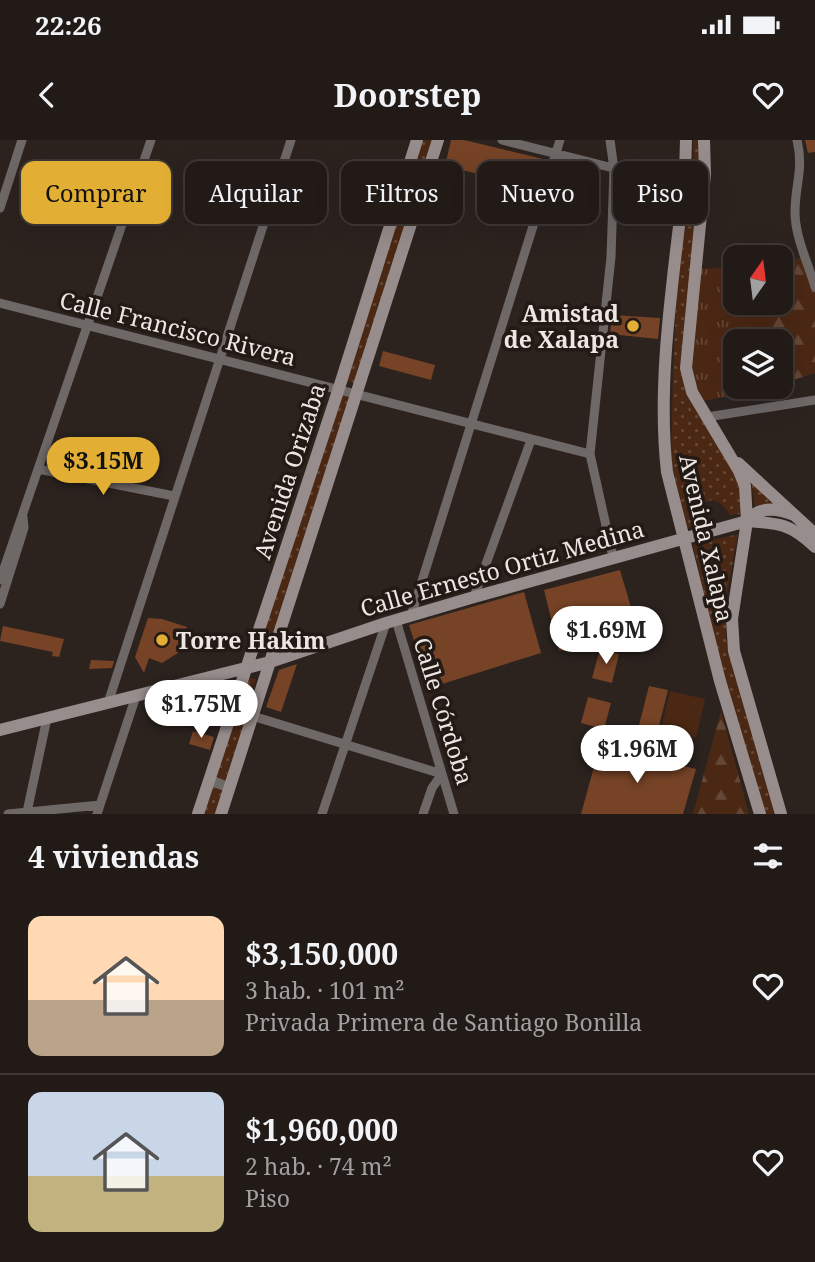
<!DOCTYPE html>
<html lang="es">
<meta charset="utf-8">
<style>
:root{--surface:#211a17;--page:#2d2724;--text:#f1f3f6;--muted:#a2a1a1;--line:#3e3836;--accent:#e2af34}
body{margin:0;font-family:"Noto Serif",serif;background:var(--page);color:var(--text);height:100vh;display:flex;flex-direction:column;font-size:26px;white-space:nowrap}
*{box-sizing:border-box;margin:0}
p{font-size:23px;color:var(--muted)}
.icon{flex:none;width:38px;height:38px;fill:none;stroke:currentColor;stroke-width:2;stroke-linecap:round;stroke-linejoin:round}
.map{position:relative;height:674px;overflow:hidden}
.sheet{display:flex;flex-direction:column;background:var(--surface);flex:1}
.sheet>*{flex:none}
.hud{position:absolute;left:21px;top:21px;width:774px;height:63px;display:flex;gap:14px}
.needle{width:46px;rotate:14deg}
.tools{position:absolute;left:723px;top:105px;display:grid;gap:14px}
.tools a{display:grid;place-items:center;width:70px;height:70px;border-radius:14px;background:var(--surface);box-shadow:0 7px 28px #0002,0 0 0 2px var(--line);font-size:35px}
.price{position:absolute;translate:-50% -60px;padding:0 16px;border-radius:24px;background:#fff;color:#222;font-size:23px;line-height:46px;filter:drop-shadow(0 2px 4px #0008)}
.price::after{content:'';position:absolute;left:50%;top:42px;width:21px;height:16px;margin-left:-10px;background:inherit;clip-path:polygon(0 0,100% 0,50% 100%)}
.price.active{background:var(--accent);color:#111}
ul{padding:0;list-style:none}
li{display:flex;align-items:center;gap:21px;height:175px;padding:0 28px}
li+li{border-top:2px solid var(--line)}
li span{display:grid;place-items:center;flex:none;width:196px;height:140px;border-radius:14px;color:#555}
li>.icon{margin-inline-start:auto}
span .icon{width:84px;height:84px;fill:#fffc;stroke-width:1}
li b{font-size:30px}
h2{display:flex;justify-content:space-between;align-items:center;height:84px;padding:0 28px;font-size:30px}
.pill{padding:0 24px;border-radius:14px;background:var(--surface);box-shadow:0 7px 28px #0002,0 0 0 2px var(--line);font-size:24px;line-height:63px}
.pill.active{background:var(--accent);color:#111}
.status{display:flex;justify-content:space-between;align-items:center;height:49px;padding:0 35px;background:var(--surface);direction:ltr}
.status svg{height:19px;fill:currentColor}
header{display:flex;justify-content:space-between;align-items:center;height:91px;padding:0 28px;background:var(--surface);font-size:32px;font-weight:700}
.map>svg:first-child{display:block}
</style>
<div class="status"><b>22:26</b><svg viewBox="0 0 49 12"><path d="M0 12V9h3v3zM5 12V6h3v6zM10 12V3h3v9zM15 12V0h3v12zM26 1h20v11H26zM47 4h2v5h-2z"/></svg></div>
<header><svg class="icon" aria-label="back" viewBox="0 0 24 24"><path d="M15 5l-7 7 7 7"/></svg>Doorstep<svg class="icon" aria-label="heart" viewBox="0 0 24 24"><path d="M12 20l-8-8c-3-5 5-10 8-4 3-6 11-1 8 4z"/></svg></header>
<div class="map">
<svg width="815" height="674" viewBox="0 0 815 674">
<defs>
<pattern id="grass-dots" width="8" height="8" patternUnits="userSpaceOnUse" patternTransform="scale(1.75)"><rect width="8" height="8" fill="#4b2814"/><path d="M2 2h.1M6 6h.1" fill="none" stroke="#654736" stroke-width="1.8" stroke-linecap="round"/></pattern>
<pattern id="forest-firs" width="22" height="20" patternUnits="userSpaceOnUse" patternTransform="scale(1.75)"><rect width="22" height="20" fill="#4b2814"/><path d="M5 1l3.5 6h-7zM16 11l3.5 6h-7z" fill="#654736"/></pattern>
<pattern id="park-tufts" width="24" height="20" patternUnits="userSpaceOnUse" patternTransform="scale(1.75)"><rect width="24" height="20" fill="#4b2814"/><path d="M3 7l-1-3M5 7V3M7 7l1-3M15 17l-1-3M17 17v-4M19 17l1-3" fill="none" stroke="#654736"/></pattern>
</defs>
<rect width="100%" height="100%" fill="#2c231f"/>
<path fill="url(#grass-dots)" d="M423,0H436L357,244L345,240Z
M693,0H702L683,233C690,287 745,312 741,374L730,375C722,363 713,353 701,367L700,383L687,388L671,322L673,233L678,127L694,41Z
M340,255L350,258L272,506L260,502Z
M746,330L781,363L755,368L752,346Z
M738,394L726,458V498L777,674H765L714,499L693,405Z
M244,537L256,539L247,569L235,565Z
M236,574L246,578L224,643L214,639Z
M213,646L225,651L217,674H204Z"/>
<path fill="url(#forest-firs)" d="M804,117L815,151V233L781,244L780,201H748L745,189L751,163H780L781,122Z
M721,571L749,674H693Z"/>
<path fill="url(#park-tufts)" d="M735,127V163H751L745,189L748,201H735V247H759L760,251L696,262L688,244L696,129Z"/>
<path fill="#4b2814" d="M670,551L705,559L696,598L661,589Z"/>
<path fill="#764326" d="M451,0H464L547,20L538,48L445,26Z
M805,0H815V12L808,13Z
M612,175L660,178L658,199L610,194Z
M383,211L435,225L431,240L379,226Z
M620,430L638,491L559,511L544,450Z
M524,452L541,513L429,548L409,485Z
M148,478L162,479L187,487L178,513L162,523L149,518L144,533L135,517Z
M3,486L64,499L59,517L52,516L53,512L0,501Z
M600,509L619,514L612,543L592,538Z
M91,520L114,521L112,528L89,529Z
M297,524L281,572L266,567L279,530Z
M231,545L219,582L165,564Z
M649,546L668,550L657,594L638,589Z
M588,557L611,563L604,589L581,583Z
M193,591L214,597L210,610L189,604Z
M600,605L696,629L683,674H581Z"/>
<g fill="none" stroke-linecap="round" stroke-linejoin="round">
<path stroke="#6e6867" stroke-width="9" d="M502,0L629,32L685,34
M610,0L614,29L611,117L590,314L613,417
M797,0C804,30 795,44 795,72C795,97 808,123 815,147
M0,68L22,0
M0,163L590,314
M707,277L815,260
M38,329L174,356
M0,440L151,0
M474,457L531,300
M0,464L24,388L23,377
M411,476L560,0
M396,480L454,674
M108,563L291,0
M233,570L442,634L432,648L423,674
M27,672L47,578
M8,674L100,665
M97,674L136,556
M322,674L386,483"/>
<path stroke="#6e6867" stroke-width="10" d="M210,640L230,648"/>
<path stroke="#978d8c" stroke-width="12" d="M686,0L685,34C675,130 656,237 667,332L720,541L760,674
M704,0L705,34L686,228L692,252L739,331L745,346L747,381L732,479L734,511L781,674
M738,323L815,394
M747,381C759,366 777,368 794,375
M0,590L270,522L386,483L474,457L747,381C779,383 791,384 815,407
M198,674L339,248L417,0
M221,674L438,0"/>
</g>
<g fill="#e2af34" stroke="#231a15" stroke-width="2.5">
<circle cx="633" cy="186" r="7"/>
<circle cx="162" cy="500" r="7"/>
</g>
<g text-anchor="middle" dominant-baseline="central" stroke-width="7" stroke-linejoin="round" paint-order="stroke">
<g font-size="23" font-weight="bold" fill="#ede7e3" stroke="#231a15" text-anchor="end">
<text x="619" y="173">Amistad<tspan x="619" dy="26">de Xalapa</tspan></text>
<text x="176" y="500" text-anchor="start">Torre Hakim</text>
</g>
<g font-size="23" fill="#ede7e3" stroke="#231a15">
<text transform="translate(178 188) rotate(14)">Calle Francisco Rivera</text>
<text transform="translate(289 331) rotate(-72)">Avenida Orizaba</text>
<text transform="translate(707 398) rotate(77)">Avenida Xalapa</text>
<text transform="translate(502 428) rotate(-16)">Calle Ernesto Ortiz Medina</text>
<text transform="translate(444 571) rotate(73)">Calle Córdoba</text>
</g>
</g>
</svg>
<div class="tools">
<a><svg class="needle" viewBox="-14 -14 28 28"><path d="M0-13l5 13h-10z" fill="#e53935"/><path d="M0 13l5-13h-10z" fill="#a2a1a1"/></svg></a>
<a><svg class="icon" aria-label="layers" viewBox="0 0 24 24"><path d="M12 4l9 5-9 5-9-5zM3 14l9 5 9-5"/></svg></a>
</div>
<b class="price active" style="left:103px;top:357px">$3.15M</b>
<b class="price" style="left:606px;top:526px">$1.69M</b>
<b class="price" style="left:201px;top:600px">$1.75M</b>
<b class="price" style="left:637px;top:645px">$1.96M</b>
<div class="hud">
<a class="pill active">Comprar</a>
<a class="pill">Alquilar</a>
<a class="pill">Filtros</a>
<a class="pill">Nuevo</a>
<a class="pill">Piso</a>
</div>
</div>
<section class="sheet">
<h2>4 viviendas<svg class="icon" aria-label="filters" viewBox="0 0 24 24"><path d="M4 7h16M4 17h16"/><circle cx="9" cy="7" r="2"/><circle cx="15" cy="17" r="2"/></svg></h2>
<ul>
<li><span style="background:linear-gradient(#ffd9b3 60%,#b9a48a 0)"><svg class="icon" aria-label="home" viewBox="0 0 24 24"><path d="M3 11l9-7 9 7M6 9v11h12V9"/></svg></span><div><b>$3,150,000</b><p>3 hab. · 101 m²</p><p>Privada Primera de Santiago Bonilla</p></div><svg class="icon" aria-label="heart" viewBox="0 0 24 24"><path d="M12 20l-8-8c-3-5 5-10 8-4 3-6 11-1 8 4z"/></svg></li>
<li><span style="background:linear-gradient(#c9d6e8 60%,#c2b280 0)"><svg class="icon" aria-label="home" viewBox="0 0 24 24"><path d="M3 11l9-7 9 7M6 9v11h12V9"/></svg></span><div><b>$1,960,000</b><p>2 hab. · 74 m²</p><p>Piso</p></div><svg class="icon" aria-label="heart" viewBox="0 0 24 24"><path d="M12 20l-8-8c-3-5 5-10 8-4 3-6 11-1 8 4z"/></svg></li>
</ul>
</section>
